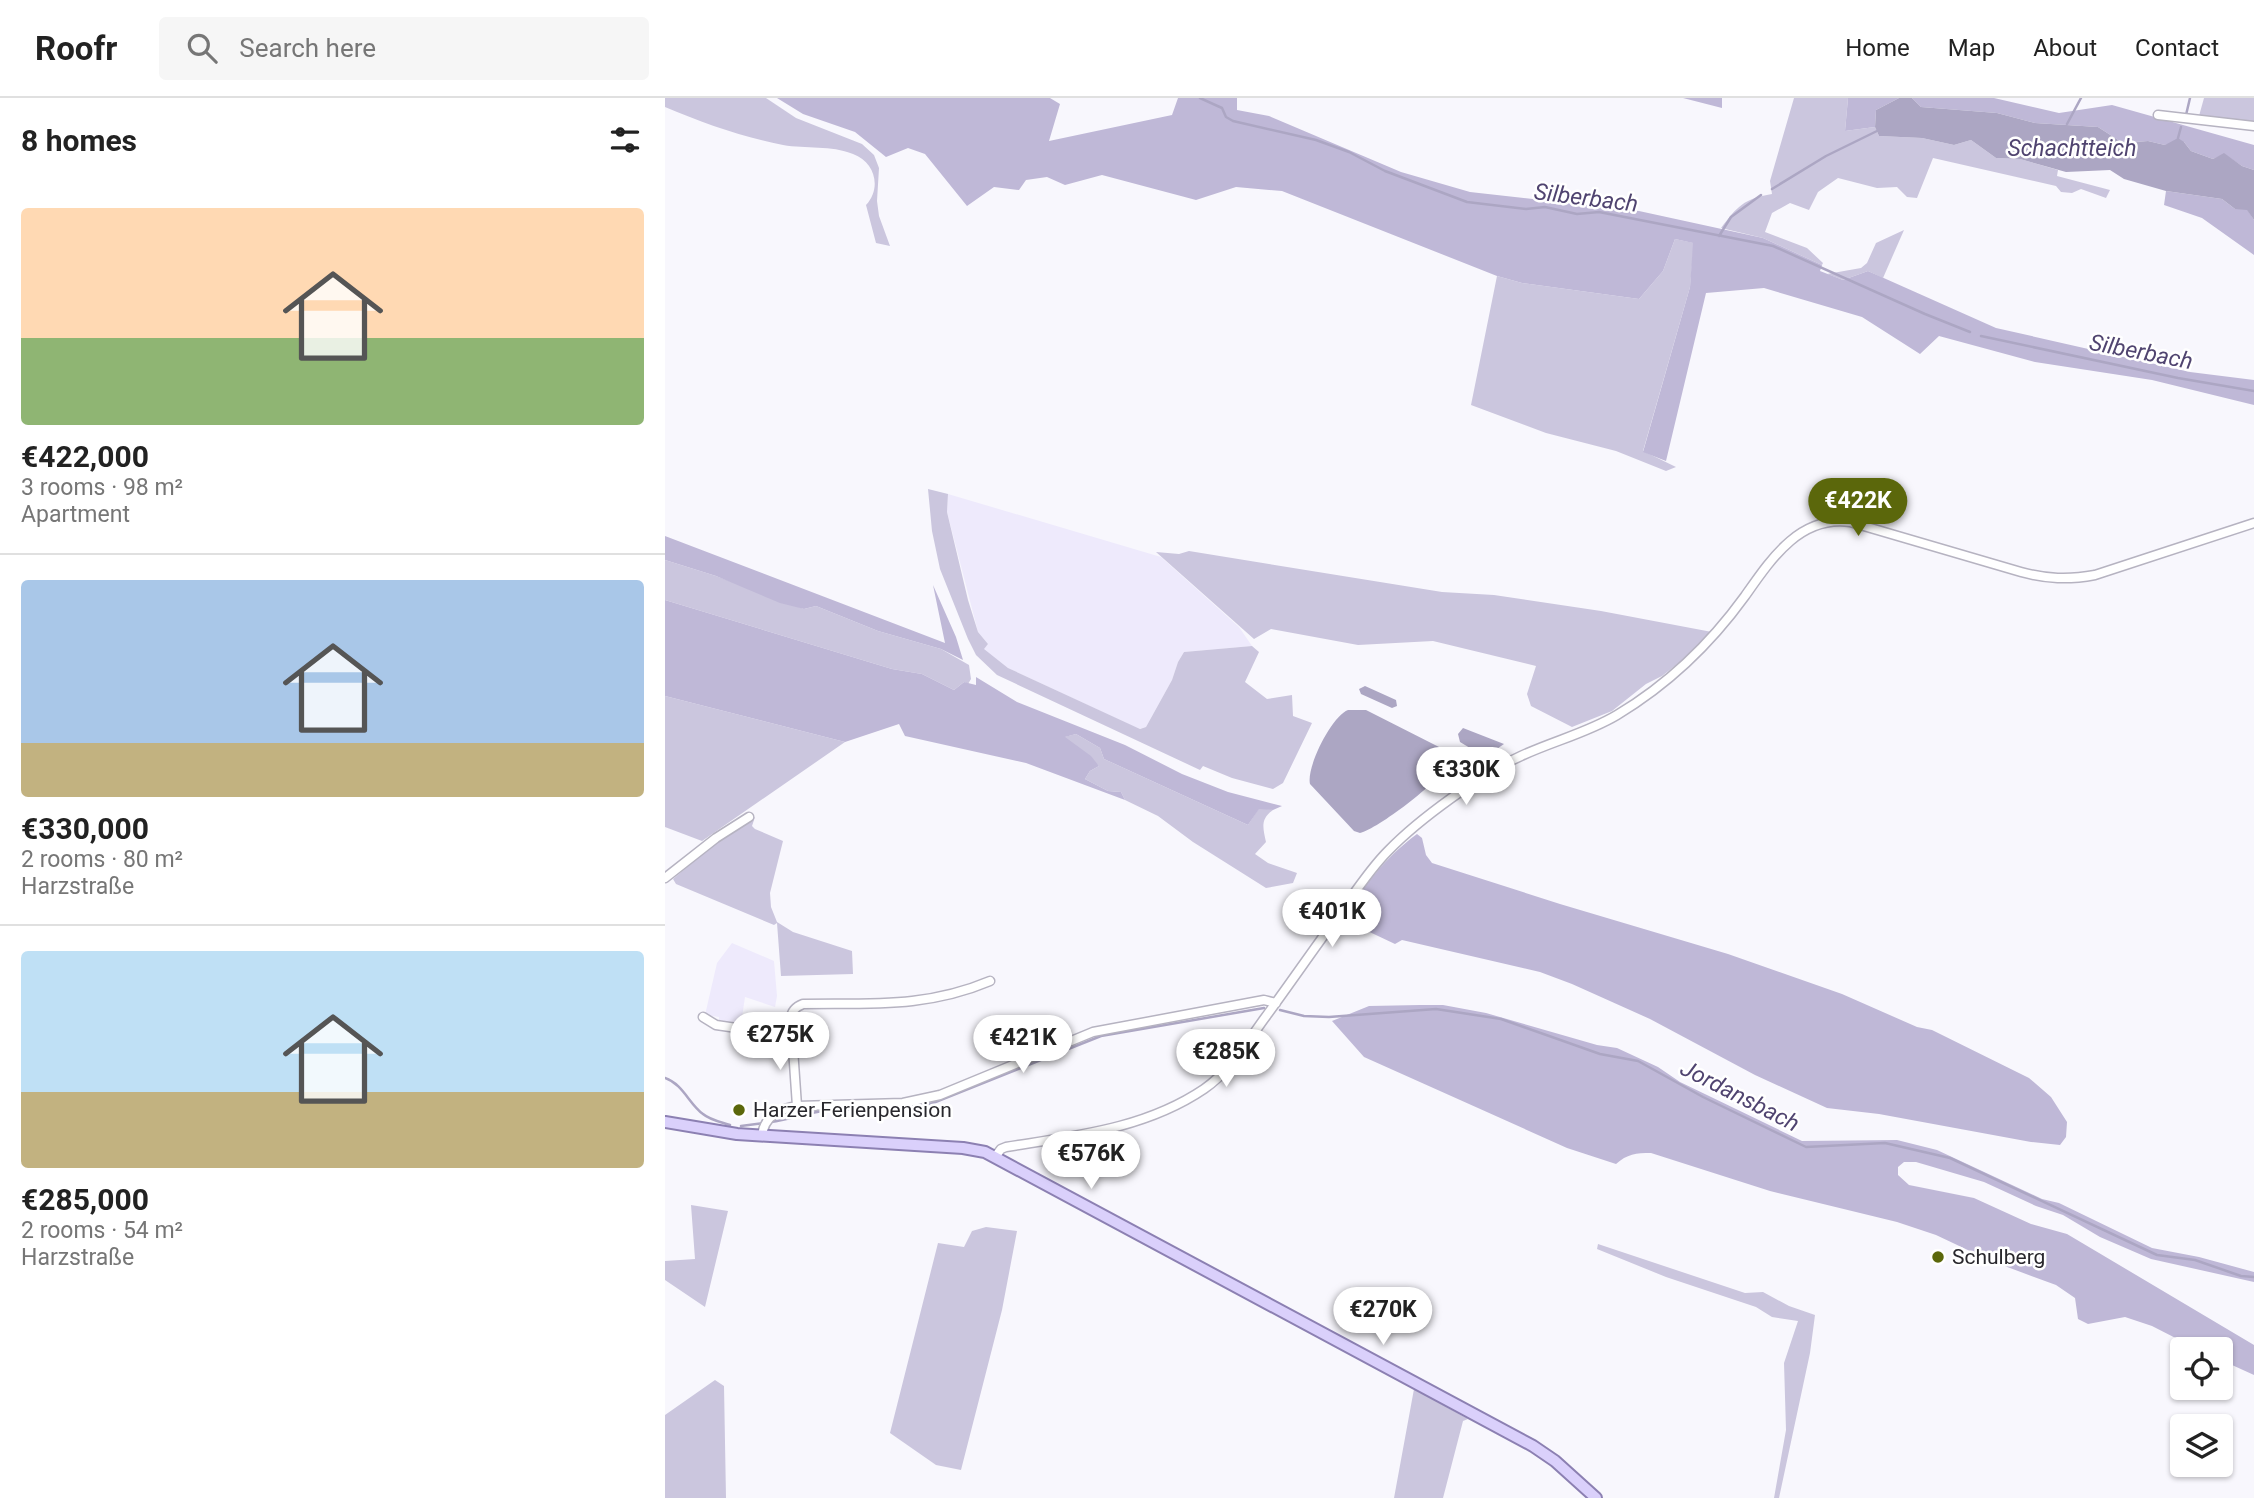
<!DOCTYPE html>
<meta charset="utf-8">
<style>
:root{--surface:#fff;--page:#f6f6f6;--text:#222;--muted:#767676;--line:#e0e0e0;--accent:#5b670b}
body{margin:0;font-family:Roboto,sans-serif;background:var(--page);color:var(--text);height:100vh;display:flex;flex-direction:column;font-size:26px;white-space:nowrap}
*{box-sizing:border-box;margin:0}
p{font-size:23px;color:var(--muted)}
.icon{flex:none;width:38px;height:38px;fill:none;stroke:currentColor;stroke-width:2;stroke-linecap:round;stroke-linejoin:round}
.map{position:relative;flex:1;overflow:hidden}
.side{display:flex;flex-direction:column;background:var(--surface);width:665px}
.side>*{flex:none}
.fabs{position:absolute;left:1505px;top:1239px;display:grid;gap:14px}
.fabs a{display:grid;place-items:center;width:63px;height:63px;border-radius:7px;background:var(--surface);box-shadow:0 2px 5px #0004;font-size:35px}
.price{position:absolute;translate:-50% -60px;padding:0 16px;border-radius:24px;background:#fff;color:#222;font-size:23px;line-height:46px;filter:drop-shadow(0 2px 4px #0008)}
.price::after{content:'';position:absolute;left:50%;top:42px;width:21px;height:16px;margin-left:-10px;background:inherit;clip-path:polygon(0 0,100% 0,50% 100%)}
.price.on{background:var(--accent);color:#fff}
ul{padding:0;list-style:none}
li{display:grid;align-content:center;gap:14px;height:371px;padding:0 21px}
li+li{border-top:2px solid var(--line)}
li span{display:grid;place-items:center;height:217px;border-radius:7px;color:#555}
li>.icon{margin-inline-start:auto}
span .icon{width:126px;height:126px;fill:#fffc;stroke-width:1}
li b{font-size:30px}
h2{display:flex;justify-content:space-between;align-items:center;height:84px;padding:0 21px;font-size:30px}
header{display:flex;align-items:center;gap:42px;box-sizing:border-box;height:98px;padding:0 35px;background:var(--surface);border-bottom:2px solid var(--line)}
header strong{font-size:33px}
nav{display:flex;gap:38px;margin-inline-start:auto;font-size:24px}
.search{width:490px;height:63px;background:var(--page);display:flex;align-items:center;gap:18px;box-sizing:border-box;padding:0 24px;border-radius:7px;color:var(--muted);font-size:26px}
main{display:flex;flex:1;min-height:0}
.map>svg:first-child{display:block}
</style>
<header>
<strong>Roofr</strong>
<div class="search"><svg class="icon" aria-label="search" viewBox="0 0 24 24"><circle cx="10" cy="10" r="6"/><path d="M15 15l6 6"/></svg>Search here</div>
<nav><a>Home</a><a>Map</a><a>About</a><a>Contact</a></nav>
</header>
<main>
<section class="side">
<h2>8 homes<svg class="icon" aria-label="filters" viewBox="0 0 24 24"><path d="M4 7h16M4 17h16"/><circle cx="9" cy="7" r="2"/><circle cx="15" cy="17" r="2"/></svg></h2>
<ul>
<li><span style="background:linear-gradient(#ffd9b3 60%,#8fb573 0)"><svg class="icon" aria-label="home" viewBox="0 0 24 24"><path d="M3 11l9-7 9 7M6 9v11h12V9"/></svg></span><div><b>€422,000</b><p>3 rooms · 98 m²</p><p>Apartment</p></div></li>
<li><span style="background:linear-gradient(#a9c7e8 75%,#c2b280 0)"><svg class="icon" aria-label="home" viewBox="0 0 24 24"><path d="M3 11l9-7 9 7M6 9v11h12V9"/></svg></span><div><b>€330,000</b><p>2 rooms · 80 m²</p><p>Harzstraße</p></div></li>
<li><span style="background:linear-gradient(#bfe0f5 65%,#c2b280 0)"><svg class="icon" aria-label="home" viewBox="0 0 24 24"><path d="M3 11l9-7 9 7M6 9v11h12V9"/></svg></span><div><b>€285,000</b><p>2 rooms · 54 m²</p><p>Harzstraße</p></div></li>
</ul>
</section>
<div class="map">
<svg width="1589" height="1400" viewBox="0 0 1589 1400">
<rect width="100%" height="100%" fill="#f8f7fd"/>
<path fill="#eeeafc" d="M283,396L496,459L574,529L587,548L519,554L513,564L507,582L481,629L474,631L343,570L318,551L323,546L313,534L282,414Z
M67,845L109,863L112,898L110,909L80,899L76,926L54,923V919L40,917L52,865Z"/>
<path fill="#cbc6de" d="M0,0H101L131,20L197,46L209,57L214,70L212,103L214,118L225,148L211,145L201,107C217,90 210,64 188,56C166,47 141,51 118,47C77,39 38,25 0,9Z
M1129,0H1183L1180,33L1210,29L1214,38L1257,40L1289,47L1306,42L1331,60L1355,61L1393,72L1392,78L1445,92L1441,100L1416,91L1407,95L1396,94L1391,88L1268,60L1252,100L1242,99L1232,89L1212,90L1173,80L1153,94L1144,112L1125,105L1107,115L1100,134L1142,150L1158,165L1157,167L1098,140L1056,130C1073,108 1078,101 1107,96L1105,83Z
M1539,0H1589V25L1534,18Z
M1239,132L1218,180L1203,173L1178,182L1162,176L1196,170L1202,165L1211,145Z
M1010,141L1029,145L1025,189L978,353L1011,369L1001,373L951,353L881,335L806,307L832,178L857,185L974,201L998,173Z
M263,391L283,396L282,414L303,502L313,534L323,546L319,551L343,570L475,631L481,629L507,582L513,564L519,554L587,548L594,554L580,584L602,601L627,597L628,618L647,625L618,685L608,691L567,680L538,668L535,672L332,577L311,557L303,541L275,471L267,433Z
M524,453L777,494L829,497L936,513L1047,534L1020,560L997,578L981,586L947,613L907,629L866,608L862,596L871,568L768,543L693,547L606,531L589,541L491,454L514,456Z
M0,462L51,478L139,511L151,508L213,533L276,551L304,567L306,581L303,586L299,584L289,592L257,576L227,571L0,502Z
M0,598L180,644L37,743L0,729Z
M411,636L435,650L439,661L583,727L594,710L608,712C595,721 598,730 601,744L590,756L603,765L632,775L628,785L601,790L528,744L493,718L460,702L456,694L443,693L420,681L425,673L434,668L399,639Z
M90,719L87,728L90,731L118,743L105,795L106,809L112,824L128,834L187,853L188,876L116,878L112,825L109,827L11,786L8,781L43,751Z
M26,1107L63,1113L40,1209L0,1182V1163L30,1161Z
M321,1129L352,1133L337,1212L296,1372L271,1367L225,1335L273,1145L299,1149L307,1133Z
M933,1146L1080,1195L1098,1194L1124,1208L1150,1217L1145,1255L1114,1400H1109L1121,1332L1119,1265L1133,1223L1107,1219L1091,1209L1001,1179L932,1151Z
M50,1282L59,1288L61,1400H0V1317Z
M749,1291L803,1321L798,1323L778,1400H729Z"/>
<path fill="#bfb8d7" d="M112,0H385L395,6L384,43L507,17L513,0H572V12L604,18L736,74L805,94L974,113L1098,140L1157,167L1155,173L1178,182L1203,173L1331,230L1525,274L1589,282V307L1487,282L1370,264L1274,238L1255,256L1197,219L1099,190L1041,195L1001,363L978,354L1025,189L1028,145L1010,141L998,173L974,201L857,185L832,178L617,93L571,89L531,102L437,77L400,87L382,79L361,82L354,92L329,89L302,108L260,56L243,50L221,59L190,34L138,16Z
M1018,0H1057V10Z
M1183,0H1234L1211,12L1210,29L1180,33Z
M1247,0H1329L1394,15L1447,7L1589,47V72L1577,68L1559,56L1548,61L1526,53L1519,44L1500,47L1483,43L1458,45L1433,29L1370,25L1332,15L1256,9Z
M1501,93L1557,101L1570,111H1582L1589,122V157L1537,120L1499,107Z
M0,438L280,545L268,487L291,539L298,562L276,551L213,533L151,508L139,511L115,505L51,478L0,462Z
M0,502L227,571L257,576L289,592L299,584L311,587V579L352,604L460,647L517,676L563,694L617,708L608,712L594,711L583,727L439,661L435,650L411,636L400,639L426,658L434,668L425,673L420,681L443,693L456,694L460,702L361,665L240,638L234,626L180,644L0,598Z
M752,736L757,740L761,757L767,765L895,806L1063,856L1177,896L1252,929L1267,932L1364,980L1386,999L1402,1024L1401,1039L1395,1047L1366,1044L1214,1016L1162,1010L1090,977L985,921L907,886L875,874L737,842L730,846L677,821C702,786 717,762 752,736Z
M755,907H778L821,915L932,947L952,950L993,969L1015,984L1137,1043L1232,1042L1272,1052L1377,1101L1394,1105L1487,1150L1534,1159L1589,1174V1184L1486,1161L1435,1139L1398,1117L1371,1108L1319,1084L1251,1064H1239L1233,1069V1077L1244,1087L1309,1100L1366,1126L1402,1136L1589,1247V1277L1556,1262V1251H1532L1487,1228L1460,1219L1423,1226L1413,1221L1410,1200L1391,1187L1326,1163L1271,1137L1232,1124L1105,1093L986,1055C971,1055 962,1056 951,1066L902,1050L699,959L667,923L704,908Z"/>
<path fill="#aca6c3" d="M1234,0H1247L1256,9L1332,15L1370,25L1433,29L1458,45L1483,43L1500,47L1513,40L1519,44L1526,53L1548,61L1559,55L1577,68L1589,72V122L1582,112L1570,111L1557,101L1501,93L1459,81L1445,72L1401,74L1355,61L1331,60L1306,42L1289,47L1257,40L1214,38L1210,29L1211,12Z
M700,588L731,602L732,608L727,610L696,596L694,591Z
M683,612H701L774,649L789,659C782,678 715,730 695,735L689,733L645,686C641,669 667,618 683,612Z
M798,630L839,646L820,659L795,644L793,636Z"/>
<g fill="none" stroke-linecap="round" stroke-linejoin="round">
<path stroke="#aca6c3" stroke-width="2.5" d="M535,0L557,10L561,19L568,23L651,42L684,54L720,73L802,104L861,111L880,109L912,116L934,114L1108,148L1260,216L1305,234
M1521,17L1525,0
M1402,26L1416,0
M1513,40L1516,29
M1107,91L1161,58L1212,33
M1054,138L1066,119L1096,97
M1316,238L1513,280L1589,293
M615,912L639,918L664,919L771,911L836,921L935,956L973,963L1038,999L1141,1049L1220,1045L1285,1060L1492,1157L1530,1162L1576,1178L1589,1179
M0,980C18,986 24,1006 38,1016C45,1022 56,1024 65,1027
M106,1024C126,1021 144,1014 165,1012C196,1010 226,1012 258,1009L436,938L599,910
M76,1028L99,1025"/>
<g stroke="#b6b3c1" stroke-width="11">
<path id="minor" d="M1493,17L1589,28
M0,780L51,740L84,719
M38,919L51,927L127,938
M132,1008L126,922C126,913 130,909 138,906C206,905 261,910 325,883
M97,1038C99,1018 114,1011 132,1008L238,1005L275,997L428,934L599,902L611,905
M330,1059L336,1051L341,1049C409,1038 480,1031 539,991C565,973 581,946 599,921C624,887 648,852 673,818C689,796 704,772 723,753C754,721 816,676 856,658C888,643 922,635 952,617C1002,587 1046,545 1080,498C1106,461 1135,417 1185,424L1356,474C1382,481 1403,482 1430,477L1589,425"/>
</g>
<g stroke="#8c80b2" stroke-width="14">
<path id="major" d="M0,1024L72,1036L298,1050L320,1054L868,1348L890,1363L931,1400"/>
</g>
<use href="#minor" stroke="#fff" stroke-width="8"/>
<use href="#major" stroke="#dad0fb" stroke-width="10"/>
</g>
<g fill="#5b670b" stroke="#fff" stroke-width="2.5">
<circle cx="74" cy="1012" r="7"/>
<circle cx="1273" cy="1159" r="7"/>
</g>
<g text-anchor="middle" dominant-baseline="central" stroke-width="5" stroke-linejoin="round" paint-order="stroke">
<g font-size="21" fill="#29282d" stroke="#fff" text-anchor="start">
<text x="88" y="1012">Harzer Ferienpension</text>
<text x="1287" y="1159">Schulberg</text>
</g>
<g font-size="23" font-style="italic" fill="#504470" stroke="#fff">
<text x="1407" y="50">Schachtteich</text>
<text transform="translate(921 100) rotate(7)">Silberbach</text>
<text transform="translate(1476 254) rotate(11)">Silberbach</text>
<text transform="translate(1075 998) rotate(27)">Jordansbach</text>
</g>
</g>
</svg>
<div class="fabs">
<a><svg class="icon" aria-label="locate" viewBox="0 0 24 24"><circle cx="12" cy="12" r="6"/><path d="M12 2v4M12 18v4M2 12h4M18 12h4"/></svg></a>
<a><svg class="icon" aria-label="layers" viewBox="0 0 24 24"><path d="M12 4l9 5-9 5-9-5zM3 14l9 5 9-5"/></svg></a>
</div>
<b class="price on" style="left:1193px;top:440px">€422K</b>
<b class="price" style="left:801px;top:709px">€330K</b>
<b class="price" style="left:667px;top:851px">€401K</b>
<b class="price" style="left:115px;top:974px">€275K</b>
<b class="price" style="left:358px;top:977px">€421K</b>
<b class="price" style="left:561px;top:991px">€285K</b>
<b class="price" style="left:426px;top:1093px">€576K</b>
<b class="price" style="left:718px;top:1249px">€270K</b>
</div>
</main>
